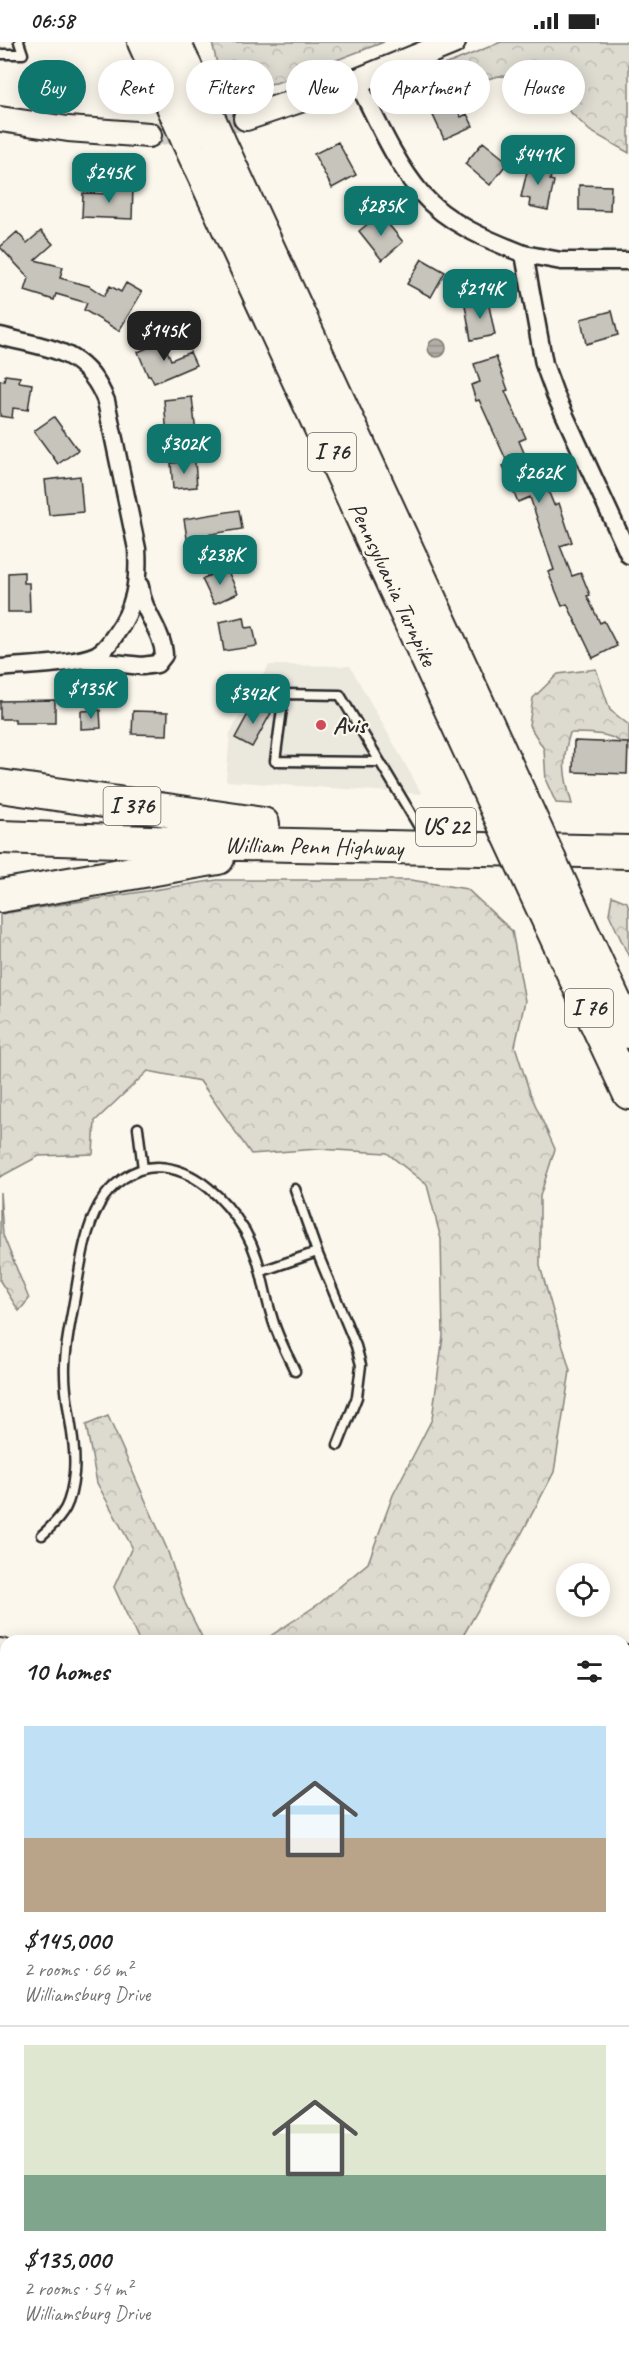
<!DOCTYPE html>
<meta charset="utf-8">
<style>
:root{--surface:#fff;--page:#f2f2f2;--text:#222;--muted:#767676;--line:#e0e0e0;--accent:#0f766e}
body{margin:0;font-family:Caveat,sans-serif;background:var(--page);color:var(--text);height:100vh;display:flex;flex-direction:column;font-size:22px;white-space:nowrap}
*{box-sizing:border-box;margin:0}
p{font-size:20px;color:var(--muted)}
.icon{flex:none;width:33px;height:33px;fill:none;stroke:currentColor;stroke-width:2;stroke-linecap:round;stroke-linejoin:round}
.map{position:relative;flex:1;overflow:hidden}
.sheet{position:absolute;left:0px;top:1593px;width:630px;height:722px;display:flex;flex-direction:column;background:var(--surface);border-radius:18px 18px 0 0;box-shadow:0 3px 15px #0003}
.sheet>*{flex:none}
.banner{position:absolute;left:18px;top:18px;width:594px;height:54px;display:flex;gap:12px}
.controls{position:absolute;left:556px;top:1521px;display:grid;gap:12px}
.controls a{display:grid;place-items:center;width:54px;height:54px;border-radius:50%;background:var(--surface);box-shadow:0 3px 15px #0003;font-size:30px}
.price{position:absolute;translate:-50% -51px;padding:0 14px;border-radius:12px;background:var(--accent);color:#fff;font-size:20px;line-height:39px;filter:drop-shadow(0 2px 3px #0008)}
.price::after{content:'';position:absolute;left:50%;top:36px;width:18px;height:14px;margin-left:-9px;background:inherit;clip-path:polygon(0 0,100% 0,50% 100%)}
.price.current{background:#222;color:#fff}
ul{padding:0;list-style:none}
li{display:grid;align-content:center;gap:12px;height:318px;padding:0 24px}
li+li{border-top:2px solid var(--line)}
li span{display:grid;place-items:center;height:186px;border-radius:0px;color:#555}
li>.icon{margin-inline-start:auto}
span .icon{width:108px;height:108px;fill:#fffc;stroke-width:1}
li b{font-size:26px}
h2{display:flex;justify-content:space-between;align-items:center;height:72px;padding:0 24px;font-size:26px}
.tag{padding:0 21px;border-radius:27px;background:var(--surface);box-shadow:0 3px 15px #0003;font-size:21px;line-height:54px}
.tag.current{background:var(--accent);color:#fff}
.status{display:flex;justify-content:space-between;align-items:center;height:42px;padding:0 30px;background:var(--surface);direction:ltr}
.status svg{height:16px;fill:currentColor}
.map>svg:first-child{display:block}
</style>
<div class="status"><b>06:58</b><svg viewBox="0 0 49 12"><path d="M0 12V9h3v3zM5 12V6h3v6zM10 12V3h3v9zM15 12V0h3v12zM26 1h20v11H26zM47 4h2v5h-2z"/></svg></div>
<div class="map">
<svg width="629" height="2314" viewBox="0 0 629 2314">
<defs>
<pattern id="forest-crowns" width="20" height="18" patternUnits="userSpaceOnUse" patternTransform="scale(1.5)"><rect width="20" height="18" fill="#dddad0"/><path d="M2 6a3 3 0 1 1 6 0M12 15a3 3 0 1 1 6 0" fill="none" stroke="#bebbb3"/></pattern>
<pattern id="water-rules" width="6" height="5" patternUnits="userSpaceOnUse" patternTransform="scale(1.5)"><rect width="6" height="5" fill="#b1afa7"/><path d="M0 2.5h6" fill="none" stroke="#908f88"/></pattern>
</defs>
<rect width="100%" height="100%" fill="#fbf7ec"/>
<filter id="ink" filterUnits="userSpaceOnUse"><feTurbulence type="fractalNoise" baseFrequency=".0167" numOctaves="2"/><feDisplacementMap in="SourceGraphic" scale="12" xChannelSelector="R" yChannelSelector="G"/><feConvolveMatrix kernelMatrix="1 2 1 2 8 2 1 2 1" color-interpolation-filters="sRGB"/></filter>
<g filter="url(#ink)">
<path fill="#ebe8de" d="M269,623L350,624L422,752L226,739L230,691Z
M0,1765L6,1773V2090L0,2091Z"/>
<path fill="url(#forest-crowns)" stroke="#84827e" stroke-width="1.5" d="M212,0H384L276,41L234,46L217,22Z
M501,0H629V111L590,89L534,35L499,34L452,46L416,49L398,46L400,36L452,20Z
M596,627L610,668L629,683V708C615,690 591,691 570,691C561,719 564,735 572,762L556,761L546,739L544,707L529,683L533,656L558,632Z
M217,838H411L467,847L512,889L525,959L515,1004L530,1051L555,1107L540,1154V1224L570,1329L554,1430L515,1504L460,1599H263L320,1561L368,1521L393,1453L432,1377L443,1294L441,1197L427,1143L387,1111L318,1107L251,1112L200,1039L148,1029L95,1079L93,1112L39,1114L0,1135V872Z
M612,854L627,860L629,866V915L609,872Z
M0,1150L3,1193L29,1257L19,1269L0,1239Z
M108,1374L167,1507L185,1561L204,1599H139L114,1545L132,1505L97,1441L86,1383Z"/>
<path fill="url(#water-rules)" stroke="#7b7a75" stroke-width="1.5" d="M428 306a9 9 0 1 1 18 0a9 9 0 1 1-18 0Z"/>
<path fill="#c7c4bc" stroke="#2b2b2b" stroke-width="1.5" d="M453,59L461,75L467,72L473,84L444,97L431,69Z
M338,100L356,133L332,146L314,112Z
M483,100L508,120L490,143L465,122Z
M529,121L553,126L550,138L554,139L548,168L529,164L530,157L521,155Z
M579,143L611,144L610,169L579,168Z
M111,144L133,145L132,177L82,175L83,151L111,152Z
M380,172L403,200L382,218L359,189Z
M41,189L53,202L35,218L63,225L60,236L89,244L104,254L110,244L121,250L126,241L142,250L119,289L84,268L87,261L56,252L54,258L25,249L29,236L0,205L17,190L27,201Z
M422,217L445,230L431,255L407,242Z
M488,259L495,293L471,298L465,263Z
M612,269L618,293L586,302L581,277Z
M163,299L171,318L190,310L196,323L154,341L150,333L148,334L138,310Z
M496,315L508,348L505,349L526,396L519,399L531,427L538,424L554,463L559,461L572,500L560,504L572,534L581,531L590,553L587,554L600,581L604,579L617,604L593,616L567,562L562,564L548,530L554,528L530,455L518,460L503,424L508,422L479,358L476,359L471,343L480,340L474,322Z
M5,333L20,335L19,340L32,342L28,368L13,366L12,376L0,374V338L4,339Z
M192,355L196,392L167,394L164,358Z
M54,375L78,408L58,422L34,389Z
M195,419L197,445L173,447L171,421Z
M80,434L83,470L49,473L45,438Z
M239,468L242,487L205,493L207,506L189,509L184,477Z
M226,525L238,551L214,562L202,537Z
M24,530V541H29L30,570H8V531Z
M244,575L246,586L253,585L257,604L224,609L219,580Z
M55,658V681H15V677H0V659Z
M254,661L271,671L252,705L235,696Z
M100,668L101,686L81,687V669Z
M133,669L168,670L167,693L132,692Z
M574,699L628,701L627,732L573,730Z"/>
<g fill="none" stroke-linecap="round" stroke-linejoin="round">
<path stroke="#d1cec5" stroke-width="24" stroke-dasharray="24 12" stroke-linecap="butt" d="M149,93L246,76"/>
<g stroke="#2b2b2b" stroke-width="13">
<path id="lane" d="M0,12H23L19,0
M379,720L275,719L284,652L340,653L419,785
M138,1086L143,1127
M295,1147L317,1210
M262,1229L317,1210L356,1304L361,1323L357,1355L338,1403
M42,1493C65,1473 71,1462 74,1431C77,1398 65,1365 65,1332C64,1308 70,1284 74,1260C80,1228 83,1192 99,1163C110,1143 133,1125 157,1125C196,1126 226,1158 245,1189C262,1219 262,1244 272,1275C277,1294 287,1312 295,1329
M0,1915L6,1912
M0,1928L6,1945
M624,1968L629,1982
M0,2029L6,2036
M0,2077L6,2079
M624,2092L629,2102
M0,2230L6,2228
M624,2231L629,2243
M92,2308L97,2314
M116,2314L124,2308"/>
</g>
<g stroke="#2b2b2b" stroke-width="21">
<path id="street" d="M357,39C376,76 394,119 421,151C448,182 488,198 524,212L544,322L555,352L629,513
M524,212L561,219H629
M0,294C49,307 85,306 106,359L137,507C139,540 135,566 115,593C110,601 104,609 96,613C73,623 26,623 0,626
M85,618L142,624L157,622L164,613C163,589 142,570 140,544"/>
</g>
<g stroke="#2b2b2b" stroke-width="28">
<path id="secondary" d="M246,76L357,39L453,0
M0,77L68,87L149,93
M624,2052H629"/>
</g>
<g stroke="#2b2b2b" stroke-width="32">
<path id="primary" d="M0,2134L6,2139
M166,2308L171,2314
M256,2308L258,2314"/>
</g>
<g stroke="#2b2b2b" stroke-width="36">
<path id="highway" d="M144,0L176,71
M174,0L206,70
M218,97L505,720
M188,99L476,722
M0,744L263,782
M0,795L148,800L629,810
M0,854L218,816
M578,880L629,990
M550,882L629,1051
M0,1613L6,1625
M624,1623L629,1619
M624,1678L629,1676
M0,1729L6,1738
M624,1729H629"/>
</g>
<use href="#lane" stroke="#fbf7ec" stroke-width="8"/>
<use href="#street" stroke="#fbf7ec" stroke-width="16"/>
<use href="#secondary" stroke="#fbf7ec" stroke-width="24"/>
<use href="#primary" stroke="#fbf7ec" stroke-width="27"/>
<use href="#highway" stroke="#fbf7ec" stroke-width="32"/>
<g stroke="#2b2b2b" stroke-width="36" stroke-linecap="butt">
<path id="highway-bridge" d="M206,70L218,97
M176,71L188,99
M505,720L578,880
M476,722L550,882"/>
</g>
<use href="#highway-bridge" stroke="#fbf7ec" stroke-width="32"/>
</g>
</g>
<circle fill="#d1495b" stroke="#fbf7ec" stroke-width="2" cx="321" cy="683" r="6"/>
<g text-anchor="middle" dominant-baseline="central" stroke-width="4.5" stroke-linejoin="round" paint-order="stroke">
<g fill="#fbf7ec" stroke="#696865" stroke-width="1.5">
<rect x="308" y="391" width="48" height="38" rx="4.5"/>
<rect x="103.5" y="745" width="57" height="38" rx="4.5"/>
<rect x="416" y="766" width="60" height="38" rx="4.5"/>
<rect x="565" y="947" width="48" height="38" rx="4.5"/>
</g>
<g font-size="22" font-weight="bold" fill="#2b2b2b">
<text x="332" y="410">I 76</text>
<text x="132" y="764">I 376</text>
<text x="446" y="785">US 22</text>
<text x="589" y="966">I 76</text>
</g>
<g font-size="24" fill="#2b2b2b" stroke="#fbf7ec">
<text transform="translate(393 542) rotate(65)">Pennsylvania Turnpike</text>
<text transform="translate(314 804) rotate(1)">William Penn Highway</text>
</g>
<g font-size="24" font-weight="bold" fill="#2b2b2b" stroke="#fbf7ec" text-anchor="start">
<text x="333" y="683">Avis</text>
</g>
</g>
</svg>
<div class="controls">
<a><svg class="icon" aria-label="locate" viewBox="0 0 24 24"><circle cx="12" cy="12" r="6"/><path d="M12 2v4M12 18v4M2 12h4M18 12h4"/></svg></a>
</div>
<b class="price" style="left:538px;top:144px">$441K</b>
<b class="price" style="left:109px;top:162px">$245K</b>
<b class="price" style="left:381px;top:195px">$285K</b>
<b class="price" style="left:480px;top:278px">$214K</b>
<b class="price current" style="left:164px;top:320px">$145K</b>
<b class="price" style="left:184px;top:433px">$302K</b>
<b class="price" style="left:539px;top:462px">$262K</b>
<b class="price" style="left:220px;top:544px">$238K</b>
<b class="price" style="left:91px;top:678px">$135K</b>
<b class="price" style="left:253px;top:683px">$342K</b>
<div class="banner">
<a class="tag current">Buy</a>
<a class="tag">Rent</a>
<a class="tag">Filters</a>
<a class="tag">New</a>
<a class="tag">Apartment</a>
<a class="tag">House</a>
</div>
<section class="sheet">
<h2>10 homes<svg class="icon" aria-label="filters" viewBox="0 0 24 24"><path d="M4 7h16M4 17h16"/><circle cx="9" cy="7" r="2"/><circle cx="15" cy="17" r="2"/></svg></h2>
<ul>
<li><span style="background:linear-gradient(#bfe0f5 60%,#b9a48a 0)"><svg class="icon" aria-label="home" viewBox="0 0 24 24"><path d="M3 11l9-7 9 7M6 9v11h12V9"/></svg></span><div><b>$145,000</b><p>2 rooms · 66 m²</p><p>Williamsburg Drive</p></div></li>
<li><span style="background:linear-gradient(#dfe7d0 70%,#7fa58c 0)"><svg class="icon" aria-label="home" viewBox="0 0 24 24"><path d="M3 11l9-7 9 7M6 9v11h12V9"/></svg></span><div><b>$135,000</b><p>2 rooms · 54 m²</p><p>Williamsburg Drive</p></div></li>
</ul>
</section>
</div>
